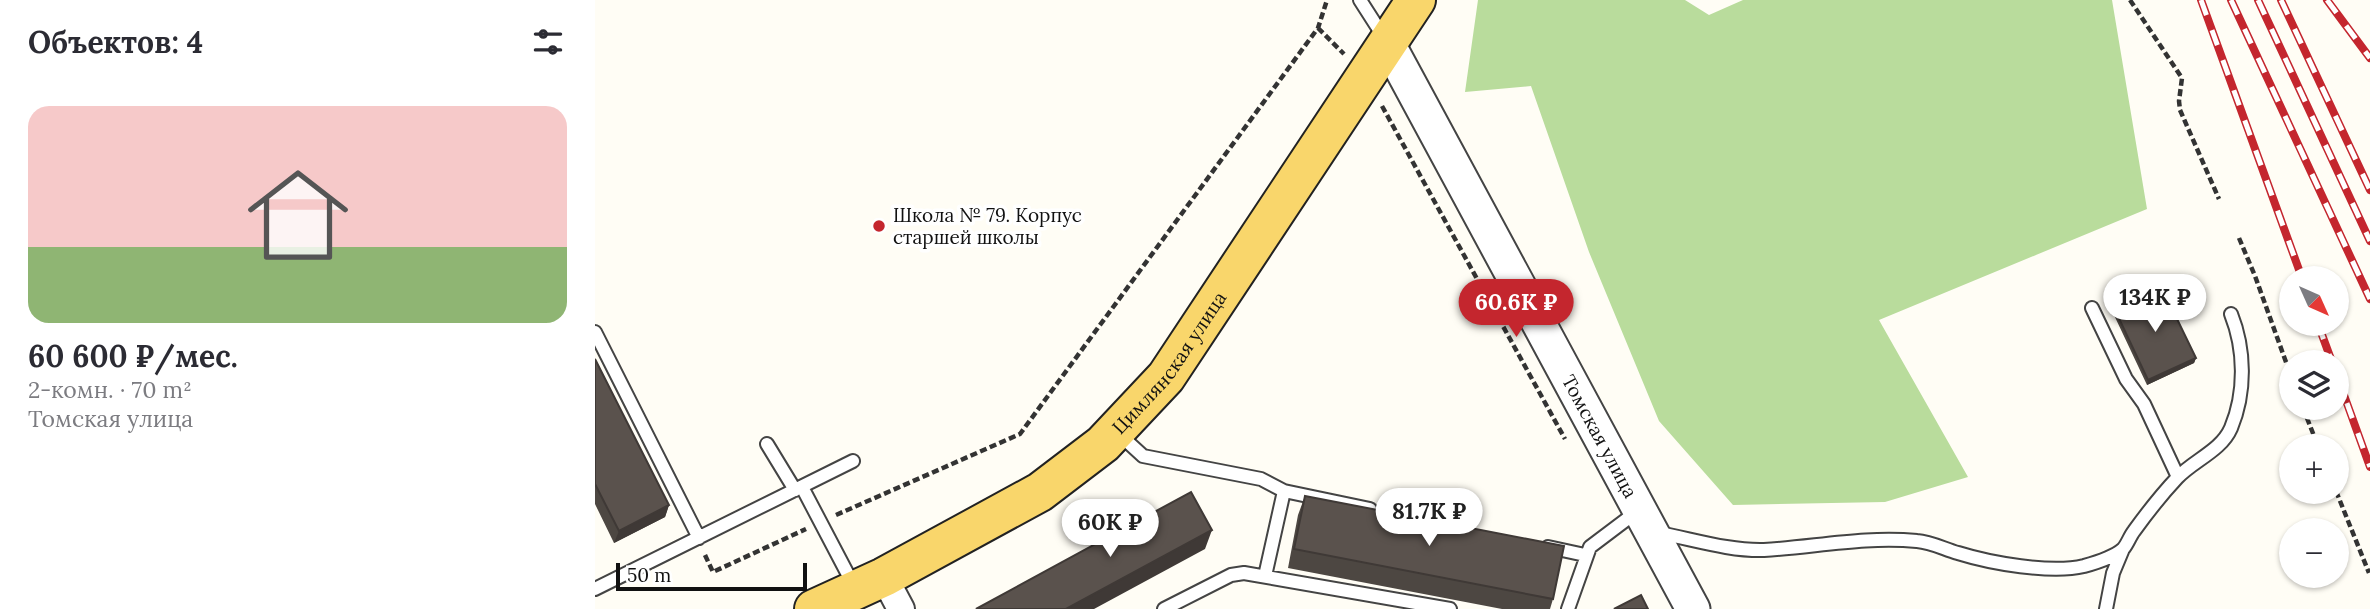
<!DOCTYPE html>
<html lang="ru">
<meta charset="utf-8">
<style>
:root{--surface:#fff;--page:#f7f7f7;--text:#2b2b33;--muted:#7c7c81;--accent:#c4262e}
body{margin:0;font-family:Lora,serif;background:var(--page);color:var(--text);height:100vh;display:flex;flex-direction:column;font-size:26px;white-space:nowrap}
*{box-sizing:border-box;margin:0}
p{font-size:23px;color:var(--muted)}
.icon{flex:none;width:38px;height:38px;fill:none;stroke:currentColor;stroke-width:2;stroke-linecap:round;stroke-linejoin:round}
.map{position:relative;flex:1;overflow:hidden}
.sheet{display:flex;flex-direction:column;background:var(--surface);width:595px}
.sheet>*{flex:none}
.needle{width:46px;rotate:135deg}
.fabs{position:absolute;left:1684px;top:266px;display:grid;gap:14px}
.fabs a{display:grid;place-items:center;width:70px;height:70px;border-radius:50%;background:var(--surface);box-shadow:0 2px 5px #0004;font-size:35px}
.scale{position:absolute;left:21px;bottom:18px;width:191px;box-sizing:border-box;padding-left:7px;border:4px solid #111;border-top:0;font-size:19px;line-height:24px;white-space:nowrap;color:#111;-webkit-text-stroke:5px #fff;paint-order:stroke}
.price{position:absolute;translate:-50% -60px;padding:0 16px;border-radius:24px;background:#fff;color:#222;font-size:23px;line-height:46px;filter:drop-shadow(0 2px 4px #0008)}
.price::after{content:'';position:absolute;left:50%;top:42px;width:21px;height:16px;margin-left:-10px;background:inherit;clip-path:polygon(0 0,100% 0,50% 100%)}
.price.selected{background:var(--accent);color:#fff}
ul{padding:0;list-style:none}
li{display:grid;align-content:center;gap:14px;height:371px;padding:0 28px}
li span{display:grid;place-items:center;height:217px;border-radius:21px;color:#555}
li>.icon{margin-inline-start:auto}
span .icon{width:126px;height:126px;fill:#fffc;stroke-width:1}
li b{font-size:30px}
h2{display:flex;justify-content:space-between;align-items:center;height:84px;padding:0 28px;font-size:30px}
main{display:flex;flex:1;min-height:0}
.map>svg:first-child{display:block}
</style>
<main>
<section class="sheet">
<h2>Объектов: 4<svg class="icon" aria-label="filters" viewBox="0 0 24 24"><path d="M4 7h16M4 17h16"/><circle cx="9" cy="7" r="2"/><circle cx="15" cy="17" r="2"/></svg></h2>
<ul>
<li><span style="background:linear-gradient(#f6c9c9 65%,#8fb573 0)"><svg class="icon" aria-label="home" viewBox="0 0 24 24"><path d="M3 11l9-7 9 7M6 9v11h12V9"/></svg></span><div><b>60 600 ₽/мес.</b><p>2-комн. · 70 m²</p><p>Томская улица</p></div></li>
</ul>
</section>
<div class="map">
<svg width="1775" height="609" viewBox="0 0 1775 609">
<rect width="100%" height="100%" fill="#fffdf5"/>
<path fill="#b9dc9c" d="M883,0H1090L1114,15L1148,0H1517L1552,209L1284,320L1373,477L1290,502L1138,505L1064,421L994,252L936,86L870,92Z"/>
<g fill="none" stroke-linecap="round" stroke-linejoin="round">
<g stroke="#444" stroke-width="16">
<path id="service" d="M765,0L790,39
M1497,308L1531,379L1549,404L1583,477
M0,332L104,538
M524,434L548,456L666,479L689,491
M172,444L200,490
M207,487L259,586
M1064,533C1097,539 1134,551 1169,550C1220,547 1270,536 1322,541C1336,542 1349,549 1363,553C1395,563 1456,574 1489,566C1500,563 1519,557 1528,549C1532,545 1535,536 1539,531C1552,513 1567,494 1582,478C1599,460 1626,451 1636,428C1651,392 1650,349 1636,314
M953,547L990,555
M670,576L689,491L775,509
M0,589L258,461
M569,609L636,575L649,573L855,609
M973,609L995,547L1044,510
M1511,609L1518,573L1528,549"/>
</g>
<g stroke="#444" stroke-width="30">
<path id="minor" d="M289,577L306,609"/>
</g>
<g stroke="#444" stroke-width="37">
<g id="tertiary">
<path id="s1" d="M792,42L1098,609"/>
</g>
</g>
<g stroke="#222" stroke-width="42">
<g id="primary">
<path id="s2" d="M219,609L289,577L445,492L508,444L571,377L821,0"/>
</g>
</g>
<path stroke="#333" stroke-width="4.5" stroke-dasharray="7 3.5" stroke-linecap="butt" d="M1535,0L1587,78L1584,101L1585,110L1624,199
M723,28L749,54
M787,106L970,439
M1644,238L1660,276L1696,376
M1708,408L1723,446
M1741,491L1774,573
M241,515L425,434L723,28L732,0
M110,555L118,572L211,529"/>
<use href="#service" stroke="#fff" stroke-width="12"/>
<use href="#minor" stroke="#fff" stroke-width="26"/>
<use href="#tertiary" stroke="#fff" stroke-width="33"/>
<use href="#primary" stroke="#f9d66b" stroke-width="38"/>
<g stroke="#c4262e" stroke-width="8">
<path id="rail" d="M1606,0L1707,278
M1636,0L1775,299
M1663,0L1775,241
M1686,0L1775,190
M1732,0L1775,58
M1723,324L1737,362
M1741,373L1775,467"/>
</g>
<use href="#rail" stroke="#fff" stroke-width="5" stroke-dasharray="16" stroke-linecap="butt"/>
</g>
<path fill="#4d4742" d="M1520,310L1601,358L1599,363L1552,385L1519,315Z
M0,359L74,505L70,517L19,543L0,504Z
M710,496L958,599L955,609H907L693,568L703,515Z"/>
<path fill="#3f3936" d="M1601,358L1599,363L1552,385L1553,380Z
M74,505L70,517L19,543L24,531Z
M617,530L610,549L499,609H471Z"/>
<path fill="#5a524d" stroke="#3f3936" stroke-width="2" d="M1567,288L1601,358L1553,380L1520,310Z
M0,359L74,505L24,531L0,484Z
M596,492L617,530L471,609H381Z
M710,496L969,546L958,599L699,549Z
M1046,595L1053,609H1019Z"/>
<circle fill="#c4262e" stroke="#fff" stroke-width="2.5" cx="284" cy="226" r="7"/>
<g text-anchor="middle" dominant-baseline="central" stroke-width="7" stroke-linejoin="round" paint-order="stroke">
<g font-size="19" fill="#111" stroke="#fff" text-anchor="start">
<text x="298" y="215">Школа № 79. Корпус<tspan x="298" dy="22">старшей школы</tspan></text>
</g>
<g font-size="19" fill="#111" stroke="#fff">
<text stroke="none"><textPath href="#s2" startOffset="439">Цимлянская улица</textPath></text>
<text stroke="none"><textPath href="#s1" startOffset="448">Томская улица</textPath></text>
</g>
</g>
</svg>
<div class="fabs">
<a><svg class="needle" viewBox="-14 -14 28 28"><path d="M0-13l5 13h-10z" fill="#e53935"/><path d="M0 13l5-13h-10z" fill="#7c7c81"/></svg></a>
<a><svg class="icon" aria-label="layers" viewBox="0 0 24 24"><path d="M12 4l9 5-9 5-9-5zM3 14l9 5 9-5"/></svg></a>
<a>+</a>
<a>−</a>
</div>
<div class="scale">50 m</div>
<b class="price" style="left:1560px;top:334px">134K ₽</b>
<b class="price selected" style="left:921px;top:339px">60.6K ₽</b>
<b class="price" style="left:834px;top:548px">81.7K ₽</b>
<b class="price" style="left:515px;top:559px">60K ₽</b>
</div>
</main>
